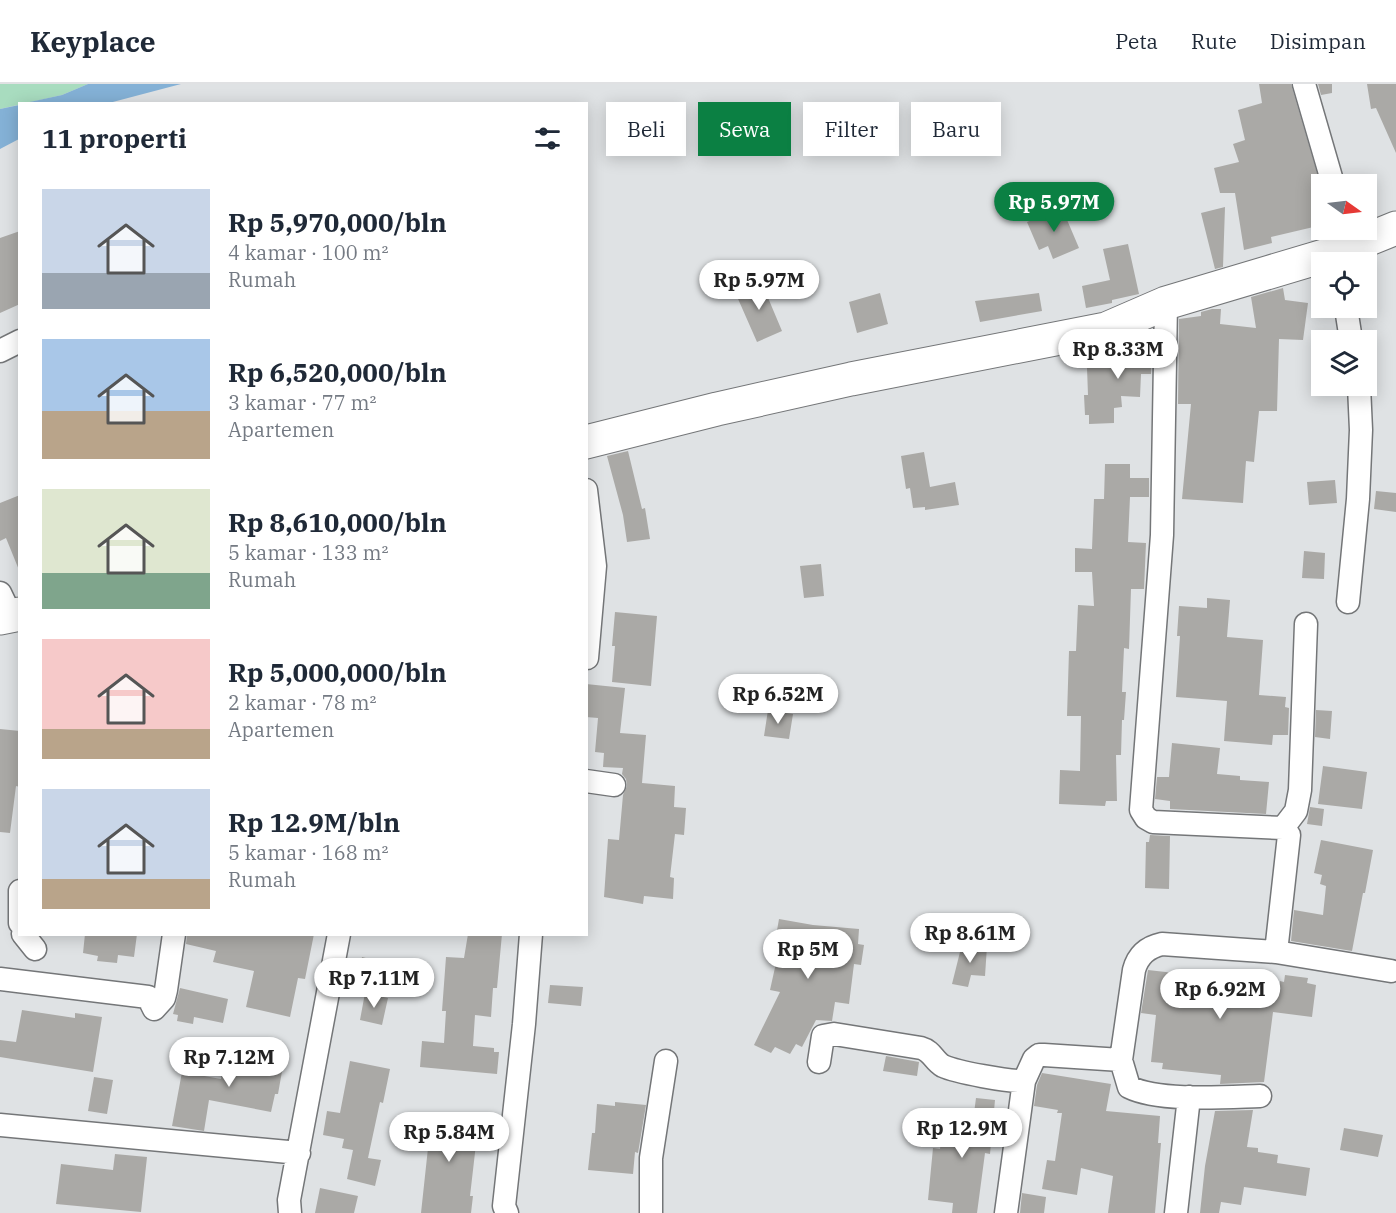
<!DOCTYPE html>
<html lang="id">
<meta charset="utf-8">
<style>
:root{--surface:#fff;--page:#f6f6f7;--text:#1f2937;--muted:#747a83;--line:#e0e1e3;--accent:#0b8043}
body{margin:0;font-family:"IBM Plex Serif",serif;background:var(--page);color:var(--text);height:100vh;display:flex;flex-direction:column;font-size:22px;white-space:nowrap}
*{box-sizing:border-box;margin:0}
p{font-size:20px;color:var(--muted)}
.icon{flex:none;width:33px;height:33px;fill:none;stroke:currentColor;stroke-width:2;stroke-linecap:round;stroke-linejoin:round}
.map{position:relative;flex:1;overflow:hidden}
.details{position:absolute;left:18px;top:18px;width:570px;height:834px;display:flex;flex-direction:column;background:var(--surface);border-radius:0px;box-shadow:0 3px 15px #0003}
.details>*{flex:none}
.top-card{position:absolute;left:606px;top:18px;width:570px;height:54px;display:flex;gap:12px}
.needle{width:39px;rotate:104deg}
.fabs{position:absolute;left:1311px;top:90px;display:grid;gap:12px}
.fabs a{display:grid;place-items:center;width:66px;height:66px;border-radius:0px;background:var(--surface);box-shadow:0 3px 15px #0003;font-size:30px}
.price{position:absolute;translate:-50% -51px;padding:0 14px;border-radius:21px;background:#fff;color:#222;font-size:20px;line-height:39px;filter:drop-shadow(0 2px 3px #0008)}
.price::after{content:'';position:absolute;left:50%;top:36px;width:18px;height:14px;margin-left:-9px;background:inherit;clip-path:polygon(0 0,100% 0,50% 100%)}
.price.on{background:var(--accent);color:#fff}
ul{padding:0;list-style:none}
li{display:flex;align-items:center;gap:18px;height:150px;padding:0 24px}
li span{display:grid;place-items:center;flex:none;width:168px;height:120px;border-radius:0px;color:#555}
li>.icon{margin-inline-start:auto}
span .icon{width:72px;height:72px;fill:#fffc;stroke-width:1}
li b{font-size:26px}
h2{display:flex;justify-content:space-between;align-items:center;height:72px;padding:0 24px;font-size:26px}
.pill{padding:0 21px;border-radius:0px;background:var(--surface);box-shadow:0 3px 15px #0003;font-size:21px;line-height:54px}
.pill.on{background:var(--accent);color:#fff}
header{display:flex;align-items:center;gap:36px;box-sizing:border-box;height:84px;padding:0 30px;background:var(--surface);border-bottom:2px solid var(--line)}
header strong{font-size:28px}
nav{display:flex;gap:33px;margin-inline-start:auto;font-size:21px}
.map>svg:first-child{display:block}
</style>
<header>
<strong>Keyplace</strong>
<nav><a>Peta</a><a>Rute</a><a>Disimpan</a></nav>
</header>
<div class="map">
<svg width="1396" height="1129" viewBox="0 0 1396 1129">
<rect width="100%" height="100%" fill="#dfe2e4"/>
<path fill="#a8dcbf" d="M0,0H88L62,11L0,25Z"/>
<path fill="#84b1d6" d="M88,0H181L109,19H25L62,11Z
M19,21V55L0,65V25Z"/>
<path fill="#aaa9a6" d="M1259,0H1291L1322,106V141L1271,153L1272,159L1244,166L1235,109H1220L1214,84L1239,78L1233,60L1245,56L1238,26L1262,19Z
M1318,0H1332V9L1321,11Z
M1367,0H1396V69L1376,24L1371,25Z
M1225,123L1223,183L1215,185L1201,129Z
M1062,124L1079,164L1053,175L1048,162L1039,166L1027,138Z
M20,147V220L0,229V154Z
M1128,160L1139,210L1112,216V219L1086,224L1082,202L1110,196L1103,165Z
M761,197L782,247L757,258L735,208Z
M1283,204L1285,216L1308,219L1303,256L1279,255L1277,327H1259L1254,378L1246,377L1243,419L1182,415L1191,320H1178L1179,235L1201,232V228L1212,225H1221L1220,240L1256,244L1251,213Z
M880,209L888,240L857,249L849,218Z
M1039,209L1042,227L980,238L975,217Z
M1152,245L1151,290H1141L1140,313L1121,312L1122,323L1114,324V339L1089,340V331H1085L1084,311H1088L1087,284L1120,283L1121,259Z
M628,367L642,425L645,424L650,455L627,458L623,431L607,372Z
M924,368L930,403L955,398L959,421L925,426V423L913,424L910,404L906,405L901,372Z
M1105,380H1130V394H1149V413H1130L1128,458L1146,459L1144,505H1131L1129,565L1124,564L1122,608H1126L1124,636H1122L1121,671H1116L1117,717H1106L1105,722L1059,720L1060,686L1080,687L1081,632H1067L1069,567H1076L1078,521L1094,522L1092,488H1075V464L1092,465L1094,415H1104Z
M1335,396L1337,419L1309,421L1307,398Z
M1376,407L1396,409V428L1374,425Z
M20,411V486H19L6,454L0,457V419Z
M1304,467L1325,469L1324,495L1302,494Z
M821,480L824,512L804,514L800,482Z
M1207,514L1230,516L1227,553L1263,556L1259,611L1286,613L1285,623L1289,624L1288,651H1273L1272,661L1224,657L1227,617L1176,613L1180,552H1177L1179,522L1207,524Z
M615,528L657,532L651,602L612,598L615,562H612Z
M586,600L625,604L620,649L646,651L642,699L675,702L674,723L686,724L684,751L675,750L670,793L674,794L673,815L644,812L643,820L604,813L608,755L619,756L623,711L627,702L626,695L622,690L623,684L603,683L604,669L595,668L598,634L586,633Z
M768,626L793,630L789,655L764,652Z
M1316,626L1332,627L1330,655L1315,653Z
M0,645L20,647V703L16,702L10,749L0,748Z
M1172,659L1220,664L1217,690L1240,692V696L1269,698L1266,730L1170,725V717L1155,715L1157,693H1169Z
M1323,682L1367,688L1362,725L1318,720Z
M1310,723L1324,725L1322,742L1307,740Z
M1150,751L1170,752L1169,805L1145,804L1146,758H1149Z
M1321,756L1373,766L1365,809H1363L1352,867L1291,857L1294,826L1323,831L1326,802L1320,800L1322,791L1314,789Z
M779,835L813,841L859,845L858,860L864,861L861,881L854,880L849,920L835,918L832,937L816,936L802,963L796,960L790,970L775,963L771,969L754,961L780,908L770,906L778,870L773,869Z
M85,850H137L134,873L118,871L117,879L97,877L98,872L83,869Z
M187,850H314L305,895L298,894L290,933L246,923L254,887L213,878L216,867L186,860Z
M468,850H502L497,904H493L491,933L475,931L473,962L494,964V968H499L497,990L420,983L422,957L444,959L446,927H442L446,873L464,874Z
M962,860L987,862L985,892L971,891L968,903L952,900Z
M362,873L381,878L376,904L357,899Z
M1148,886L1192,891L1193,886L1232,890V886L1251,888L1250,894L1280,900V897L1284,898L1285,891L1308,894L1307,899L1316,901L1312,933L1273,928L1264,998L1220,1000L1221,991L1162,985L1163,979L1151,978L1156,931L1141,929Z
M550,901L583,903L581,922L548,919Z
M180,904L228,915L223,939L194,933L193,940L177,937L178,931L173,930Z
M365,909L388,914L382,941L360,936Z
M22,926L75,934V929L102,933L93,988L0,973V956L16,958Z
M226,966L284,976L278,1010H275L271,1028L209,1016L204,1047L172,1042L182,988L221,995Z
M886,972L919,978L917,992L883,987Z
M350,977L390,985L383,1019L380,1018L368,1074L381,1076L375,1102L347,1095L353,1066L342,1064L344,1055L323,1051L327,1027L340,1029Z
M1042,989L1111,1000L1106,1027L1160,1032L1158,1059H1161L1155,1129H1108L1113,1092L1081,1084L1077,1111L1042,1105L1047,1076L1055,1077L1062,1029H1057L1058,1026L1034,1022L1037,1001Z
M94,993L113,996L107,1030L88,1027Z
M976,1014L995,1016L990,1070L985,1069L977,1129H952L953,1119L928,1116L933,1064L940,1065L943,1034L973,1037Z
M615,1018L646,1021L638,1069L635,1068L633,1090L588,1086L592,1049H595L597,1020L615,1022Z
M1253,1026L1247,1063L1258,1064V1068L1278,1071L1277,1079L1310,1084L1306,1112L1244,1103L1241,1121L1221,1118L1219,1129H1200L1205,1082L1215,1027Z
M426,1029L479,1034L470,1112H473L471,1129H421L428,1064H423Z
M1344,1044L1383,1051L1378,1073L1340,1066Z
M115,1070L147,1073L141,1128L56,1120L61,1080L113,1086Z
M320,1104L358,1112L354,1129H315Z
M1022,1109L1046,1113L1044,1129H1020Z"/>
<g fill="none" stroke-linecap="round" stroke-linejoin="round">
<g stroke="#747678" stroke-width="25">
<path id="street" d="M1304,0L1333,100
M1346,224L1351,256
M0,267L20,257
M586,406L595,482L587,574
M0,509L11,532
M1348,518L1358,415L1361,346L1359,302
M586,697L614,701
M1283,744L1296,727L1300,706L1306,540
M20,807V839
M23,850L35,865
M1276,868L1391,887
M0,895L148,913L154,925L164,914L166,906L174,850
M1121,976L1129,1003C1159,1018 1226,1013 1260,1012
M819,978L823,952L834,950L921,964C932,967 934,977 943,982C956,988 1009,998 1024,997
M0,1041L299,1069
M290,1129L289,1116L339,850
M507,1129L504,1122L524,940L531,850
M651,1129V1074L666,977
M1006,1129L1024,997L1034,975L1039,971H1044L1121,976L1134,886C1138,871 1148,863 1162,860L1276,868L1289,751L1283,744L1153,738L1146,734L1141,726L1162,451L1166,219
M1176,1129L1189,1013"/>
</g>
<g stroke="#747678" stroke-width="35">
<path id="secondary" d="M586,358L717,325L851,295L1106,245L1166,219L1337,168L1396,144
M0,534L20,530"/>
</g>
<use href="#street" stroke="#fff" stroke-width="22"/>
<use href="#secondary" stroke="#fff" stroke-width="33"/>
</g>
</svg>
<div class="fabs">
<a><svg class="needle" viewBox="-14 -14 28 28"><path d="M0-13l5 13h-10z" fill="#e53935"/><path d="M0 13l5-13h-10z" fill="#747a83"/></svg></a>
<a><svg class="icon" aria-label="locate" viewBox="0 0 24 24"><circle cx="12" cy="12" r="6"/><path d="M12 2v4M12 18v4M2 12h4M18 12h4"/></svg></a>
<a><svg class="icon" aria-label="layers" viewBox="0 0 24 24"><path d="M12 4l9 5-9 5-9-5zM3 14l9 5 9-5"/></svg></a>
</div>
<b class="price on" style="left:1054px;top:149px">Rp 5.97M</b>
<b class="price" style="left:759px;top:227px">Rp 5.97M</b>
<b class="price" style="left:1118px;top:296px">Rp 8.33M</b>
<b class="price" style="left:778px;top:641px">Rp 6.52M</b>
<b class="price" style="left:970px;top:880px">Rp 8.61M</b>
<b class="price" style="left:808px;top:896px">Rp 5M</b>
<b class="price" style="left:374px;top:925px">Rp 7.11M</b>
<b class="price" style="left:1220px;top:936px">Rp 6.92M</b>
<b class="price" style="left:229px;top:1004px">Rp 7.12M</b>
<b class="price" style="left:962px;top:1075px">Rp 12.9M</b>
<b class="price" style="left:449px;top:1079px">Rp 5.84M</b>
<div class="top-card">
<a class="pill">Beli</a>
<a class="pill on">Sewa</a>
<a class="pill">Filter</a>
<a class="pill">Baru</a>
</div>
<section class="details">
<h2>11 properti<svg class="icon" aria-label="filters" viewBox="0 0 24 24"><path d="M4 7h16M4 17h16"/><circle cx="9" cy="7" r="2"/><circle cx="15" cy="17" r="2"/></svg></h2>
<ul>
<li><span style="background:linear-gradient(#c9d6e8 70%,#9aa5b1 0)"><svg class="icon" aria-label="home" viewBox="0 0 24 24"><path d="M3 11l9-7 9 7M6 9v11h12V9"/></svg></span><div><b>Rp 5,970,000/bln</b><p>4 kamar · 100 m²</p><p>Rumah</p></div></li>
<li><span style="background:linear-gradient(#a9c7e8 60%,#b9a48a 0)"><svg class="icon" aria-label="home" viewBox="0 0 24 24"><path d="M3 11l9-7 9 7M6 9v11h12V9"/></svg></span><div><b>Rp 6,520,000/bln</b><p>3 kamar · 77 m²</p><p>Apartemen</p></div></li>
<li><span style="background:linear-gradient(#dfe7d0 70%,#7fa58c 0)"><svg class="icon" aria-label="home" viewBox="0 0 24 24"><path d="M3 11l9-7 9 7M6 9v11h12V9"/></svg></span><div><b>Rp 8,610,000/bln</b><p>5 kamar · 133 m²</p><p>Rumah</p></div></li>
<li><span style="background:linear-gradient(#f6c9c9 75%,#b9a48a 0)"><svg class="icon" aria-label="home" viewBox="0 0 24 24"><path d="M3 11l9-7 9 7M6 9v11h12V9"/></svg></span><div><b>Rp 5,000,000/bln</b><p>2 kamar · 78 m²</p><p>Apartemen</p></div></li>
<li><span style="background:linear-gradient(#c9d6e8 75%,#b9a48a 0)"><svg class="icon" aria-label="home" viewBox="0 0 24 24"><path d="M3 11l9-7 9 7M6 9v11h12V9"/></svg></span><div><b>Rp 12.9M/bln</b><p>5 kamar · 168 m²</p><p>Rumah</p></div></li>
</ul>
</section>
</div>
